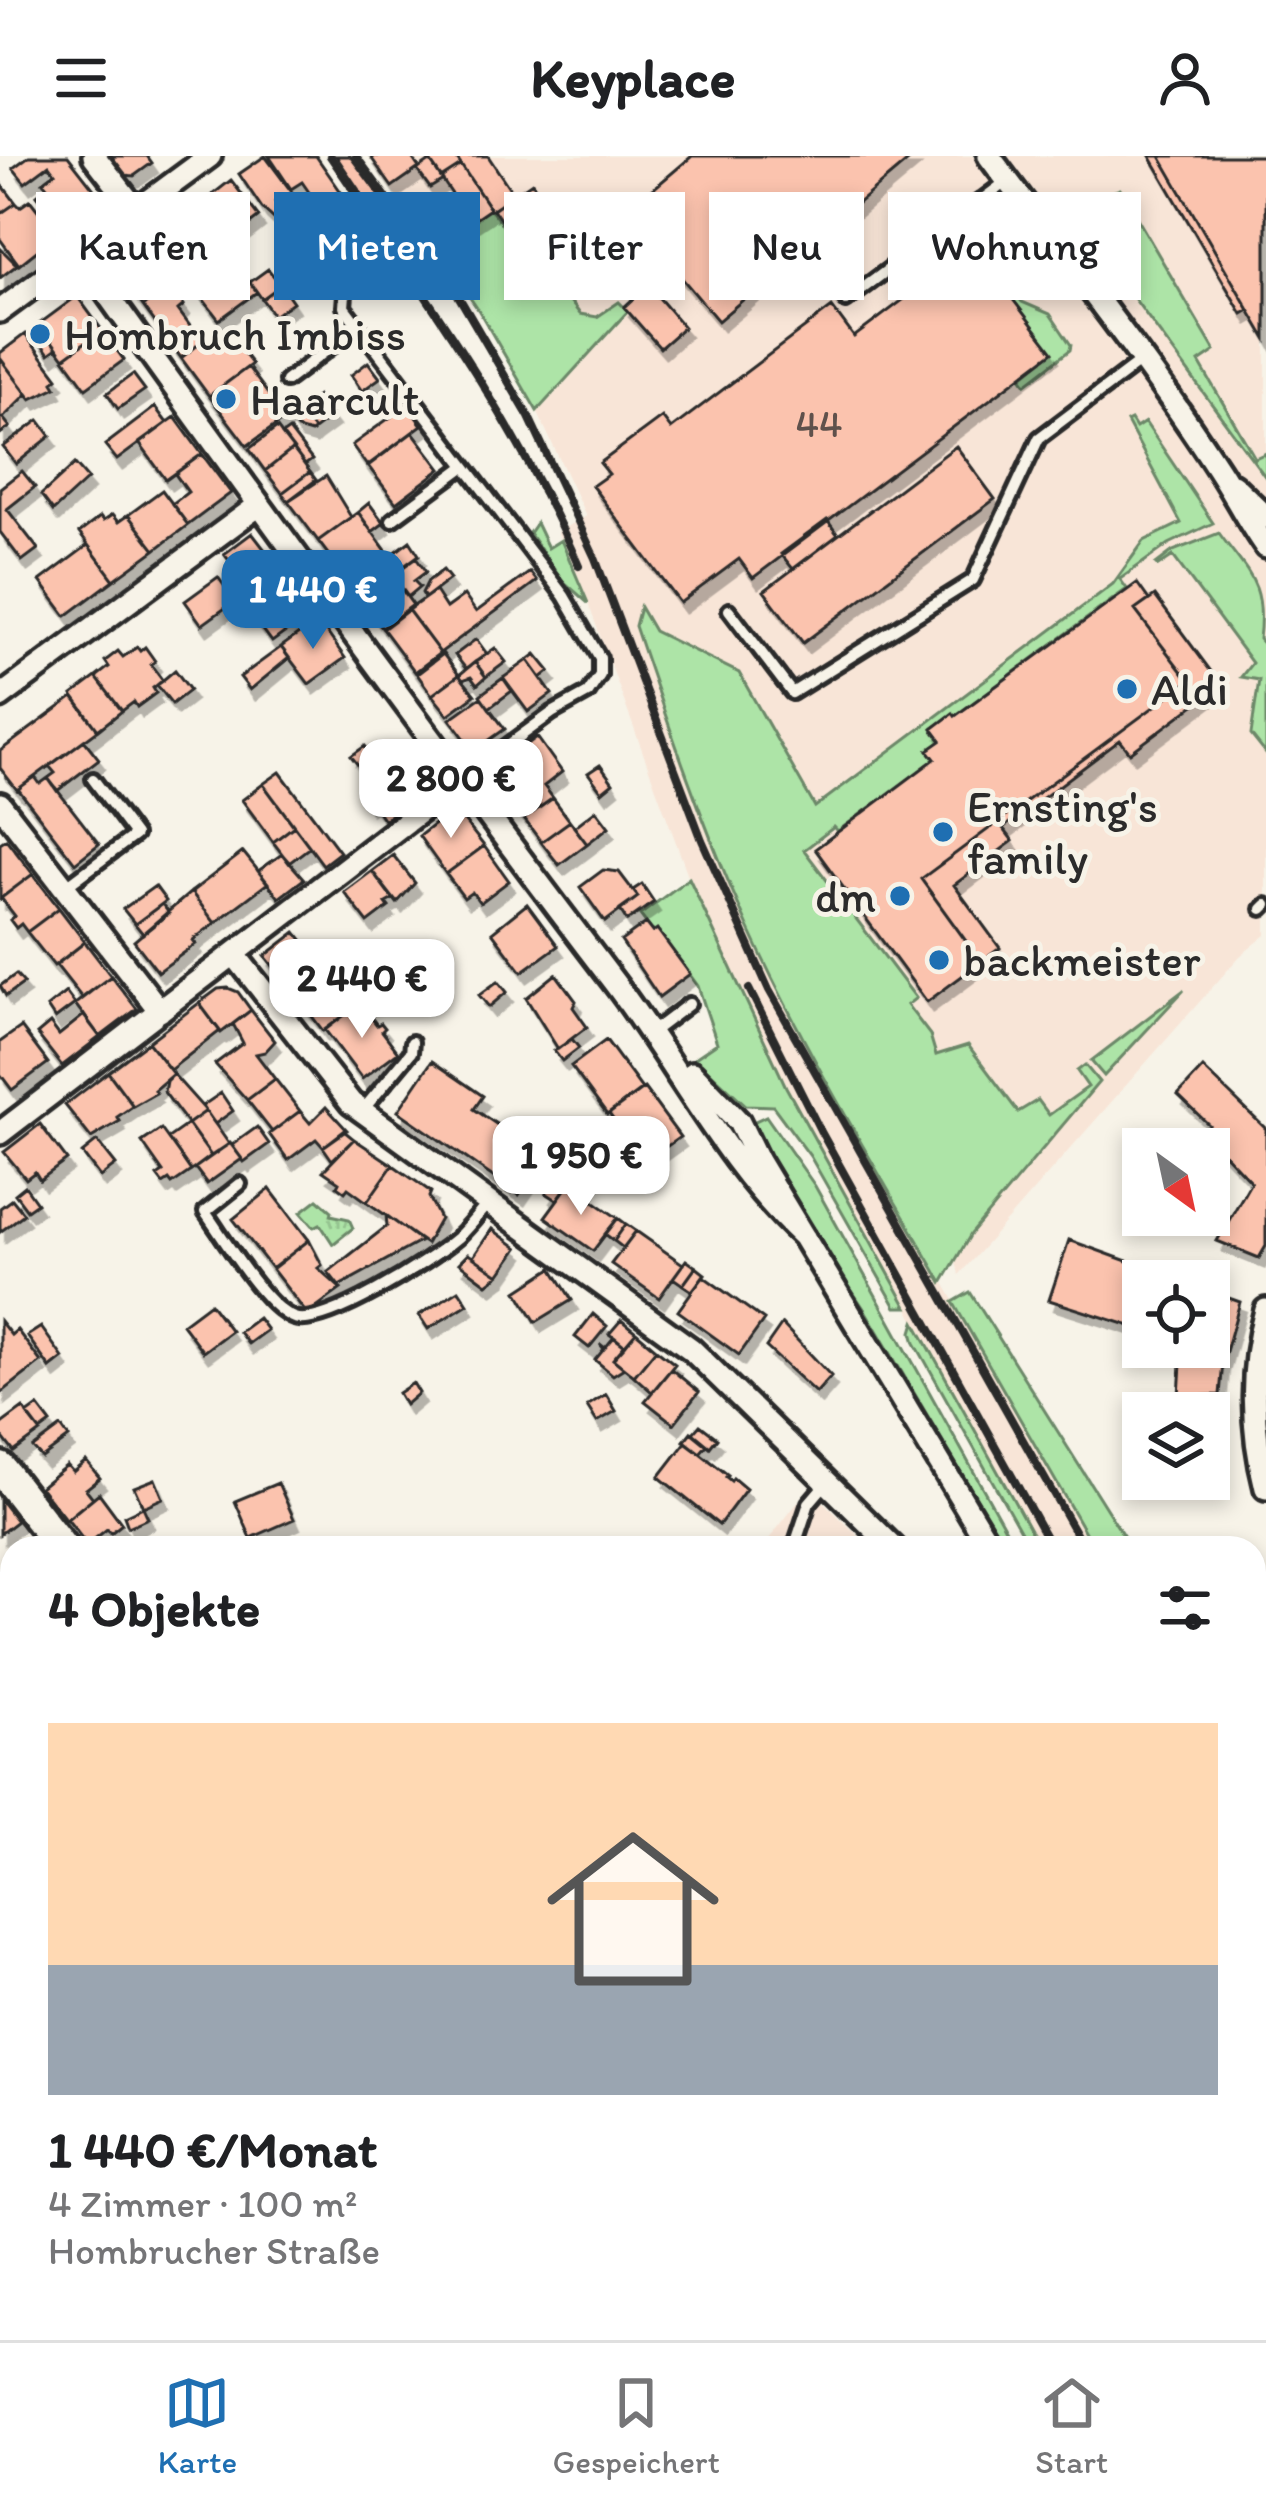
<!DOCTYPE html>
<html lang="de">
<meta charset="utf-8">
<style>
:root{--surface:#fff;--page:#f6f6f6;--text:#202124;--muted:#757577;--line:#e0e0e0;--accent:#1f6fb2}
body{margin:0;font-family:Itim,sans-serif;background:var(--page);color:var(--text);height:100vh;display:flex;flex-direction:column;font-size:45px;white-space:nowrap}
*{box-sizing:border-box;margin:0}
p{font-size:39px;color:var(--muted)}
.icon{flex:none;width:66px;height:66px;fill:none;stroke:currentColor;stroke-width:2;stroke-linecap:round;stroke-linejoin:round}
.map{position:relative;flex:1;overflow:hidden}
.drawer{position:absolute;left:0px;top:1380px;width:1266px;height:804px;display:flex;flex-direction:column;background:var(--surface);border-radius:36px 36px 0 0;box-shadow:0 6px 18px #0003}
.drawer>*{flex:none}
.hud{position:absolute;left:36px;top:36px;width:1194px;height:108px;display:flex;gap:24px}
.needle{width:78px;rotate:147deg}
.buttons{position:absolute;left:1122px;top:972px;display:grid;gap:24px}
.buttons a{display:grid;place-items:center;width:108px;height:108px;border-radius:0px;background:var(--surface);box-shadow:0 6px 18px #0003;font-size:60px}
.price{position:absolute;translate:-50% -102px;padding:0 27px;border-radius:24px;background:#fff;color:#222;font-size:39px;line-height:78px;filter:drop-shadow(0 3px 6px #0008)}
.price::after{content:'';position:absolute;left:50%;top:72px;width:36px;height:27px;margin-left:-18px;background:inherit;clip-path:polygon(0 0,100% 0,50% 100%)}
.price.active{background:var(--accent);color:#fff}
ul{padding:0;list-style:none}
li{display:grid;align-content:center;gap:24px;height:636px;padding:0 48px}
li+li{border-top:3px solid var(--line)}
li span{display:grid;place-items:center;height:372px;border-radius:0px;color:#555}
li>.icon{margin-inline-start:auto}
span .icon{width:216px;height:216px;fill:#fffc;stroke-width:1}
li b{font-size:51px}
h2{display:flex;justify-content:space-between;align-items:center;height:144px;padding:0 48px;font-size:51px}
.tag{padding:0 42px;border-radius:0px;background:var(--surface);box-shadow:0 6px 18px #0003;font-size:42px;line-height:108px}
.tag.active{background:var(--accent);color:#fff}
header{display:flex;justify-content:space-between;align-items:center;height:156px;padding:0 48px;background:var(--surface);font-size:54px;font-weight:700}
.menu{display:flex;justify-content:space-around;align-items:center;height:168px;border-top:3px solid var(--line);background:var(--surface);font-size:33px;color:var(--muted)}
.menu a{display:grid;justify-items:center;gap:6px}
.menu .active{color:var(--accent)}
.map>svg:first-child{display:block}
</style>
<header><svg class="icon" aria-label="menu" viewBox="0 0 24 24"><path d="M4 6h16M4 12h16M4 18h16"/></svg>Keyplace<svg class="icon" aria-label="person" viewBox="0 0 24 24"><circle cx="12" cy="8" r="4"/><path d="M4 21q1-7 8-7t8 7"/></svg></header>
<div class="map">
<svg width="1266" height="2184" viewBox="0 0 1266 2184">
<defs>
<pattern id="park-tufts" width="24" height="20" patternUnits="userSpaceOnUse" patternTransform="scale(3)"><rect width="24" height="20" fill="#ade4a7"/><path d="M3 7l-1-3M5 7V3M7 7l1-3M15 17l-1-3M17 17v-4M19 17l1-3" fill="none" stroke="#95c490"/></pattern>
<filter id="shadow"><feDropShadow dx="5.5" dy="10" stdDeviation="0" flood-color="#0004"/></filter>
</defs>
<rect width="100%" height="100%" fill="#f7f3e8"/>
<filter id="ink" filterUnits="userSpaceOnUse"><feTurbulence type="fractalNoise" baseFrequency=".00833" numOctaves="2"/><feDisplacementMap in="SourceGraphic" scale="24" xChannelSelector="R" yChannelSelector="G"/><feConvolveMatrix kernelMatrix="1 2 1 2 8 2 1 2 1" color-interpolation-filters="sRGB"/></filter>
<g filter="url(#ink)">
<path fill="#f8e5d7" d="M368,0H1266V779L1240,800L959,1119L941,1033L659,540L719,701L787,849L1094,1392H1040L786,931L689,722L588,447L557,376L586,360L537,255L479,155Z
M809,1332L871,1392H762Z"/>
<path fill="#ade4a7" stroke="#6c8869" stroke-width="3" d="M1120,33L1215,195L1199,206L1255,302L1266,297V322L1059,40H1101Z
M490,53L516,86L529,78L543,110L580,158L597,161L619,146L628,155L537,255L479,155L434,89Z
M973,70L980,71L989,103L1000,117L995,120L939,117L931,107L933,101Z
M1012,133L1022,146L1050,158L1071,189L1070,194L1026,228L1021,221L1052,196L1007,136Z
M1131,264L1136,272L1145,266L1213,367L1169,388L1120,423L1127,433L1120,438L955,560L953,558L933,572L941,585L929,594L935,603L838,675L834,671L804,694L916,842L907,849L930,879L936,899L968,889L1018,956L1038,944L1049,959L1088,931L1077,915L1085,909L1099,926L971,1078L942,1127C875,1010 804,894 748,771C704,673 669,571 635,470L640,451L654,475L739,517L815,651L1113,428L1144,385L1181,367L1127,266Z
M536,367L548,392L561,384L588,447L563,425L529,377Z
M1219,377C1249,419 1266,427 1259,483L1266,491V598L1251,579L1259,524L1241,521L1252,507L1173,400L1158,410L1156,408L1173,395Z
M689,722L786,931L907,1151H896L810,1000L773,950L746,949L695,902L717,887L698,830L657,774L653,776L640,759Z
M1184,834L1104,920L1091,905Z
M766,960L815,1030L1016,1392H1006L865,1154L792,1046L749,968Z
M970,1136L1131,1392H1094L953,1146Z
M915,1166L1024,1363L1040,1392H1030L915,1187L912,1176Z"/>
<path fill="url(#park-tufts)" stroke="#6c8869" stroke-width="3" d="M318,1043L332,1055L331,1059L349,1063L353,1072L333,1088L320,1068L314,1071L301,1056Z"/>
<path fill="#fbc3ae" stroke="#2b2b2b" stroke-width="3" filter="url(#shadow)" d="M29,0H68L100,41L97,49L64,74L37,39L47,31L43,26L55,17L49,9L25,27L13,12Z
M111,0H147L152,7L134,20L125,19Z
M265,0L315,67L302,77L287,57L290,43L282,41L275,46L281,58L274,63L262,52L239,18Z
M269,0H316L355,56L333,71L302,26L291,33Z
M336,0H350L428,105L413,114Z
M370,0H411L419,12L392,31Z
M437,0H455L461,9L441,22L430,5Z
M455,0H488L514,39L491,54Z
M692,0H914L718,165L626,56Z
M1150,0H1160L1249,154L1242,158Z
M1160,0H1266V183L1249,154Z
M430,5L443,24L430,32L417,14Z
M461,9L490,53L471,66L441,22Z
M231,24L259,61L222,90L194,53Z
M0,26L16,47L3,56L0,52Z
M532,26L554,60L516,86L493,53Z
M30,44L57,79L19,109L0,83V52L3,56L16,47L20,51Z
M194,53L224,92L178,127L147,87Z
M331,83L345,102L316,124L301,105Z
M147,87L177,126L143,150L114,111Z
M973,91L1053,196L753,422L739,403L680,447L592,330L609,318L600,307L662,261L671,273L832,151L854,181Z
M0,92L17,109L0,122Z
M224,92L257,136L219,164L190,126L191,116Z
M268,113L281,129L262,143L250,126Z
M281,129L293,146L274,160L262,143Z
M648,129L684,171L660,192L624,151Z
M170,131L184,149L178,154L202,186L181,202L143,150Z
M77,140L102,174L64,202L39,168Z
M39,168L57,192L49,198L31,174Z
M102,174L124,204L86,232L64,202Z
M25,178L58,222L53,226L56,231L31,243L0,202V197Z
M205,183L228,188L235,186L252,208L209,240L181,202Z
M0,202L27,238L3,262L10,271L0,278Z
M368,206L380,222L362,235L351,219Z
M248,211L286,262L247,290L209,240Z
M133,218L145,234L118,253L107,237Z
M317,240L333,260L314,274L299,254Z
M407,249L422,269L367,310L352,289Z
M155,251L167,267L117,304L105,289Z
M299,254L314,274L311,277L297,273L289,262Z
M175,261L202,298L166,324L139,287Z
M39,264L51,280L16,308L3,291Z
M277,272L293,293L265,315L249,293Z
M289,274L312,304L305,309L282,279Z
M413,276L441,313L396,347L368,310Z
M956,290L995,343L803,487L764,435Z
M293,293L310,316L282,337L265,315Z
M202,298L231,337L188,369L172,348L188,336L175,318Z
M75,308L88,323L53,355L41,339Z
M22,315L35,331L7,353L38,393L22,405L0,376V332Z
M310,316L316,324L288,345L282,337Z
M326,320L351,361L318,385L288,345Z
M162,334L188,369L155,394L128,359Z
M369,347L384,367L372,376L358,356Z
M358,356L390,400L351,429L318,385Z
M112,359L118,366L128,359L155,394L114,424L79,377L100,361L103,365Z
M827,364L838,379L793,413L781,398Z
M252,377L279,412L251,433L224,398Z
M410,385L419,399L392,419L382,406Z
M88,389L114,424L66,460L40,425Z
M416,402L426,416L414,425L420,431L408,441L392,419Z
M382,406L413,449L382,472L351,429Z
M443,414L450,423L425,442L422,437L428,425Z
M281,415L312,457L272,486L241,444Z
M530,416L537,425L440,497L408,454L435,435L446,452L464,439L476,456Z
M239,417L251,433L235,445L223,428Z
M218,421L235,445L202,469L185,445Z
M1137,427L1149,444L1135,454L1189,525L921,723L981,806L927,846L815,693L935,603L928,594L941,585L932,573L953,557L955,560Z
M1155,440L1221,529L1130,597L1120,584L1003,672L1013,685L954,729L1000,792L981,806L921,723L1189,525L1135,454Z
M408,454L440,497L415,516L383,473Z
M318,464L345,502L309,528L281,491Z
M476,483L487,498L466,513L455,499Z
M137,491L140,495L145,491L155,505L151,509L163,525L153,532L156,537L137,551L134,546L122,555L96,521L109,511L105,505L118,495L123,501Z
M281,491L289,502L250,534L240,521Z
M495,492L506,506L486,521L475,506Z
M443,498L459,519L432,539L417,518Z
M536,498L550,515L541,522L528,504Z
M528,504L552,538L528,556L503,522Z
M475,506L486,521L477,529L471,521L463,524L459,519Z
M175,514L190,534L172,548L157,529Z
M459,519L475,539L448,559L432,539Z
M96,521L122,555L98,574L72,539Z
M503,522L512,535L489,552L480,539Z
M73,541L98,574L17,634L0,612V595Z
M481,541L505,573L474,595L450,563Z
M537,581L562,616L544,630L553,642L524,663L490,616Z
M84,584L99,603L57,635L48,622L55,617L49,610Z
M407,586L432,620L431,629L393,657L364,617Z
M365,590L378,607L364,617L351,600Z
M600,609L613,627L602,636L588,617Z
M280,616L340,696L323,709L263,628Z
M35,621L40,628L48,622L99,688L75,707L18,633Z
M263,628L294,670L273,686L242,644Z
M372,629L393,657L384,664L371,645L367,648L359,638Z
M553,642L570,665L541,686L524,663Z
M596,654L609,671L587,688L574,671Z
M451,655L458,657L484,690L446,718L419,680Z
M570,665L587,688L559,709L541,686Z
M294,670L310,691L289,707L273,686Z
M6,683L33,718L0,743V687Z
M484,690L509,725L480,747L472,736L464,742L446,718Z
M243,696L268,727L215,767L191,736Z
M282,698L304,723L279,742L258,715Z
M393,699L415,727L397,747L372,715Z
M603,714L619,716L638,741L605,766L580,731Z
M372,715L393,743L386,747L389,751L368,767L344,736Z
M33,718L59,752L27,776L21,768L16,772L10,764L15,760L1,742Z
M642,728L654,746L627,765L620,754L638,741L633,734Z
M155,730L166,745L135,768L123,753Z
M191,736L215,767L193,784L196,788L158,816L134,785Z
M162,748L169,757L143,778L135,768Z
M527,748L558,790L522,816L492,776Z
M59,752L85,786L54,810L27,776Z
M646,767L653,776L657,773L690,818L659,841L621,785Z
M296,776L323,810L292,834L265,800Z
M85,786L111,820L82,842L56,809Z
M325,808L357,850L323,875L292,834Z
M16,818L24,827L6,840L0,830Z
M556,818L576,845L573,851L587,871L558,893L526,842Z
M111,820L137,853L100,881L75,848Z
M498,825L507,836L489,851L479,839Z
M228,832L238,836L251,854L221,877L199,847L218,833Z
M66,836L75,848L55,863L47,851Z
M199,847L220,875L170,914L148,886Z
M360,847L377,869L381,867L385,872L382,875L398,896L362,923L325,874Z
M251,854L275,885L265,896L256,898L275,923L247,944L215,908L243,887L233,868Z
M84,859L100,881L62,910L37,878L50,867L59,879Z
M21,871L48,907L12,934L0,918V886Z
M572,883L579,892L562,905L554,895Z
M606,884L642,933L607,959L571,910Z
M148,886L173,918L154,934L156,937L133,950L108,916Z
M432,905L483,940L474,953L545,1001L519,1039L398,955Z
M1203,912L1266,973V1090L1259,1102L1217,1085L1251,1026L1203,975L1209,969L1178,939Z
M108,916L133,950L117,961L120,965L91,982L65,949Z
M173,918L206,955L188,968L164,936L166,925Z
M275,923L300,955L272,976L247,944Z
M644,932L680,981L645,1006L609,958Z
M221,937L233,955L215,968L202,950Z
M326,951L347,974L323,991L316,983L288,1004L269,978L300,955L310,967Z
M206,955L229,988L211,1000L188,968Z
M40,968L67,1004L40,1024L35,1016L26,1023L4,996Z
M188,968L211,1000L191,1015L168,982Z
M257,971L269,988L244,1006L232,989Z
M161,973L191,1015L172,1028L169,1024L163,1028L157,1020L163,1016L142,986Z
M344,975L354,983L332,1004L323,991Z
M354,983L393,1009L367,1046L348,1032L345,1036L337,1030L339,1026L323,1015Z
M97,985L116,1009L100,1021L82,997Z
M230,987L242,1003L207,1028L195,1012Z
M393,1009L431,1036L429,1041L440,1063L426,1088L367,1046Z
M558,1020L569,1028L557,1044L546,1037Z
M569,1028L618,1062L593,1095L545,1061Z
M25,1030L37,1047L27,1054L15,1038Z
M270,1033L309,1084L272,1113L233,1063Z
M12,1043L24,1058L0,1076V1052Z
M386,1059L421,1085L339,1130L328,1116L387,1070Z
M618,1062L626,1068L614,1085L605,1078Z
M626,1068L636,1075L623,1092L614,1085Z
M492,1073L518,1092L499,1119L473,1101Z
M636,1075L683,1108L659,1142L611,1108Z
M309,1084L322,1109L318,1112L341,1133L307,1158L272,1113Z
M1069,1084L1182,1125H1143V1174L1049,1144Z
M468,1098L473,1101L499,1119L487,1128L459,1107Z
M686,1104L696,1111L683,1129L673,1122Z
M696,1111L705,1118L692,1135L683,1129Z
M552,1112L572,1144L536,1166L517,1135Z
M703,1120L764,1164L739,1199L678,1155Z
M459,1134L468,1148L428,1173L419,1159Z
M1209,1135L1240,1146L1223,1206L1220,1239L1179,1240L1182,1191H1209Z
M210,1147L231,1175L203,1196L182,1168Z
M593,1158L607,1170L589,1192L575,1181Z
M258,1162L267,1174L248,1188L239,1176Z
M621,1164L636,1176L625,1190L609,1178Z
M0,1165L11,1179L17,1174L41,1206L0,1238Z
M782,1168L831,1220L816,1237L766,1191Z
M41,1171L63,1202L50,1212L27,1180Z
M636,1176L656,1193L634,1220L613,1203Z
M614,1181L625,1190L613,1203L624,1212L613,1219L595,1204L604,1193L600,1188L605,1192Z
M656,1193L675,1208L652,1236L634,1220Z
M671,1213L699,1236L674,1268L645,1245Z
M413,1227L419,1237L405,1249L398,1237Z
M606,1238L616,1255L597,1266L587,1250Z
M38,1250L51,1267L40,1275L27,1258Z
M23,1252L41,1276L14,1296L0,1278V1269Z
M700,1269L717,1282L710,1291L693,1277Z
M61,1271L69,1282L42,1302L33,1292Z
M691,1276L707,1289L700,1297L684,1285Z
M686,1286L728,1319L726,1321L731,1325L733,1322L746,1333L719,1369L659,1321Z
M86,1305L100,1322L86,1333L93,1342L66,1364L40,1331L67,1309L73,1316Z
M155,1323L163,1342L143,1351L134,1331Z
M278,1327L294,1363L251,1382L235,1345Z
M99,1337L122,1368L111,1377L107,1373L87,1389L67,1363Z
M0,1343L17,1365L0,1378Z
M143,1351L148,1362L128,1371L124,1360Z
M12,1405V1448L9,1451L0,1439V1414Z
M12,1798V1831L0,1815V1807Z
M0,1815L12,1831V1847L2,1855Z
M1254,1870L1266,1880V1923L1254,1913Z
M9,1894L12,1935L0,1944V1901Z
M11,1960L12,1993L0,2002V1968Z
M12,1993V2035L0,2019V2002Z
M7,2114L12,2121V2143L0,2152V2119Z
M12,2143V2172H17L6,2181L0,2173V2152Z
M201,2172H221L228,2180L223,2184H194L191,2180Z
M506,2172H558V2184H507Z
M828,2172H867L858,2184H845Z
M1154,2172H1185L1187,2175L1183,2179L1188,2184H1142L1147,2174Z"/>
<g fill="none" stroke-linecap="round" stroke-linejoin="round">
<g stroke="#2b2b2b" stroke-width="20">
<path id="lane" d="M343,71L356,90L346,125L344,151L564,440L600,502V519L588,537L552,557L462,623
M846,145L1007,25
M286,225L359,170
M392,364L465,310
M729,454L792,537L973,424L1039,282L1141,205
M64,732L135,679L93,623
M1262,753L1266,749
M652,876L689,848
M362,955L411,896L412,886
M240,1028L205,1056C224,1082 265,1152 294,1162C324,1173 431,1104 457,1082C468,1072 478,1059 488,1047
M794,1392L809,1347L827,1326"/>
</g>
<g stroke="#2b2b2b" stroke-width="30">
<path id="street" d="M94,0L136,54
M989,0C1066,103 1148,205 1218,313C1235,339 1248,366 1266,391
M78,97C253,342 431,586 613,825C677,909 726,1009 804,1081
M0,155L210,0
M1233,329L1266,361
M0,541L259,349
M0,648L160,855
M234,798L351,947L691,1193L894,1392
M692,917L739,966L758,1005L991,1392
M0,977L462,623
M1266,1154C1250,1212 1251,1274 1266,1332
M0,2047L12,2063
M1254,2153L1266,2165
M93,2172L102,2184
M461,2177L466,2184
M701,2184L715,2172"/>
</g>
<g stroke="#2b2b2b" stroke-width="39">
<path id="secondary" d="M0,1312L62,1392
M663,2172L672,2184"/>
</g>
<use href="#lane" stroke="#f7f3e8" stroke-width="10"/>
<use href="#street" stroke="#f7f3e8" stroke-width="21"/>
<use href="#secondary" stroke="#f7f3e8" stroke-width="30"/>
<path stroke="#2b2b2b" stroke-width="8" d="M330,0C420,132 515,263 579,410
M356,0L456,136L529,261L595,402L702,684L769,834L1084,1392
M749,833L820,974L1052,1392
M1254,1616L1266,1625
M1254,1642L1266,1651"/>
</g>
</g>
<g fill="#1f6fb2" stroke="#f7f3e8" stroke-width="4.5">
<circle cx="40" cy="178" r="12"/>
<circle cx="226" cy="243" r="12"/>
<circle cx="1127" cy="533" r="12"/>
<circle cx="943" cy="676" r="12"/>
<circle cx="900" cy="740" r="12"/>
<circle cx="939" cy="804" r="12"/>
</g>
<g text-anchor="middle" dominant-baseline="central" stroke-width="10" stroke-linejoin="round" paint-order="stroke">
<g font-size="39" fill="#5f514c">
<text x="819" y="267">44</text>
</g>
<g font-size="45" fill="#2b2b2b" stroke="#f7f3e8" text-anchor="start">
<text x="64" y="178">Hombruch Imbiss</text>
<text x="250" y="243">Haarcult</text>
<text x="1151" y="533">Aldi</text>
<text x="967" y="650">Ernsting's<tspan x="967" dy="52">family</tspan></text>
<text x="876" y="740" text-anchor="end">dm</text>
<text x="963" y="804">backmeister</text>
</g>
</g>
</svg>
<div class="buttons">
<a><svg class="needle" viewBox="-14 -14 28 28"><path d="M0-13l5 13h-10z" fill="#e53935"/><path d="M0 13l5-13h-10z" fill="#757577"/></svg></a>
<a><svg class="icon" aria-label="locate" viewBox="0 0 24 24"><circle cx="12" cy="12" r="6"/><path d="M12 2v4M12 18v4M2 12h4M18 12h4"/></svg></a>
<a><svg class="icon" aria-label="layers" viewBox="0 0 24 24"><path d="M12 4l9 5-9 5-9-5zM3 14l9 5 9-5"/></svg></a>
</div>
<b class="price active" style="left:313px;top:496px">1 440 €</b>
<b class="price" style="left:451px;top:685px">2 800 €</b>
<b class="price" style="left:362px;top:885px">2 440 €</b>
<b class="price" style="left:581px;top:1062px">1 950 €</b>
<div class="hud">
<a class="tag">Kaufen</a>
<a class="tag active">Mieten</a>
<a class="tag">Filter</a>
<a class="tag">Neu</a>
<a class="tag">Wohnung</a>
</div>
<section class="drawer">
<h2>4 Objekte<svg class="icon" aria-label="filters" viewBox="0 0 24 24"><path d="M4 7h16M4 17h16"/><circle cx="9" cy="7" r="2"/><circle cx="15" cy="17" r="2"/></svg></h2>
<ul>
<li><span style="background:linear-gradient(#ffd9b3 65%,#9aa5b1 0)"><svg class="icon" aria-label="home" viewBox="0 0 24 24"><path d="M3 11l9-7 9 7M6 9v11h12V9"/></svg></span><div><b>1 440 €/Monat</b><p>4 Zimmer · 100 m²</p><p>Hombrucher Straße</p></div></li>
</ul>
</section>
</div>
<nav class="menu">
<a class="active"><svg class="icon" aria-label="map" viewBox="0 0 24 24"><path d="M3 6l6-2 6 2 6-2v14l-6 2-6-2-6 2zM9 4v14M15 6v14"/></svg>Karte</a>
<a><svg class="icon" aria-label="saved" viewBox="0 0 24 24"><path d="M7 4h10v16l-5-4-5 4z"/></svg>Gespeichert</a>
<a><svg class="icon" aria-label="home" viewBox="0 0 24 24"><path d="M3 11l9-7 9 7M6 9v11h12V9"/></svg>Start</a>
</nav>
